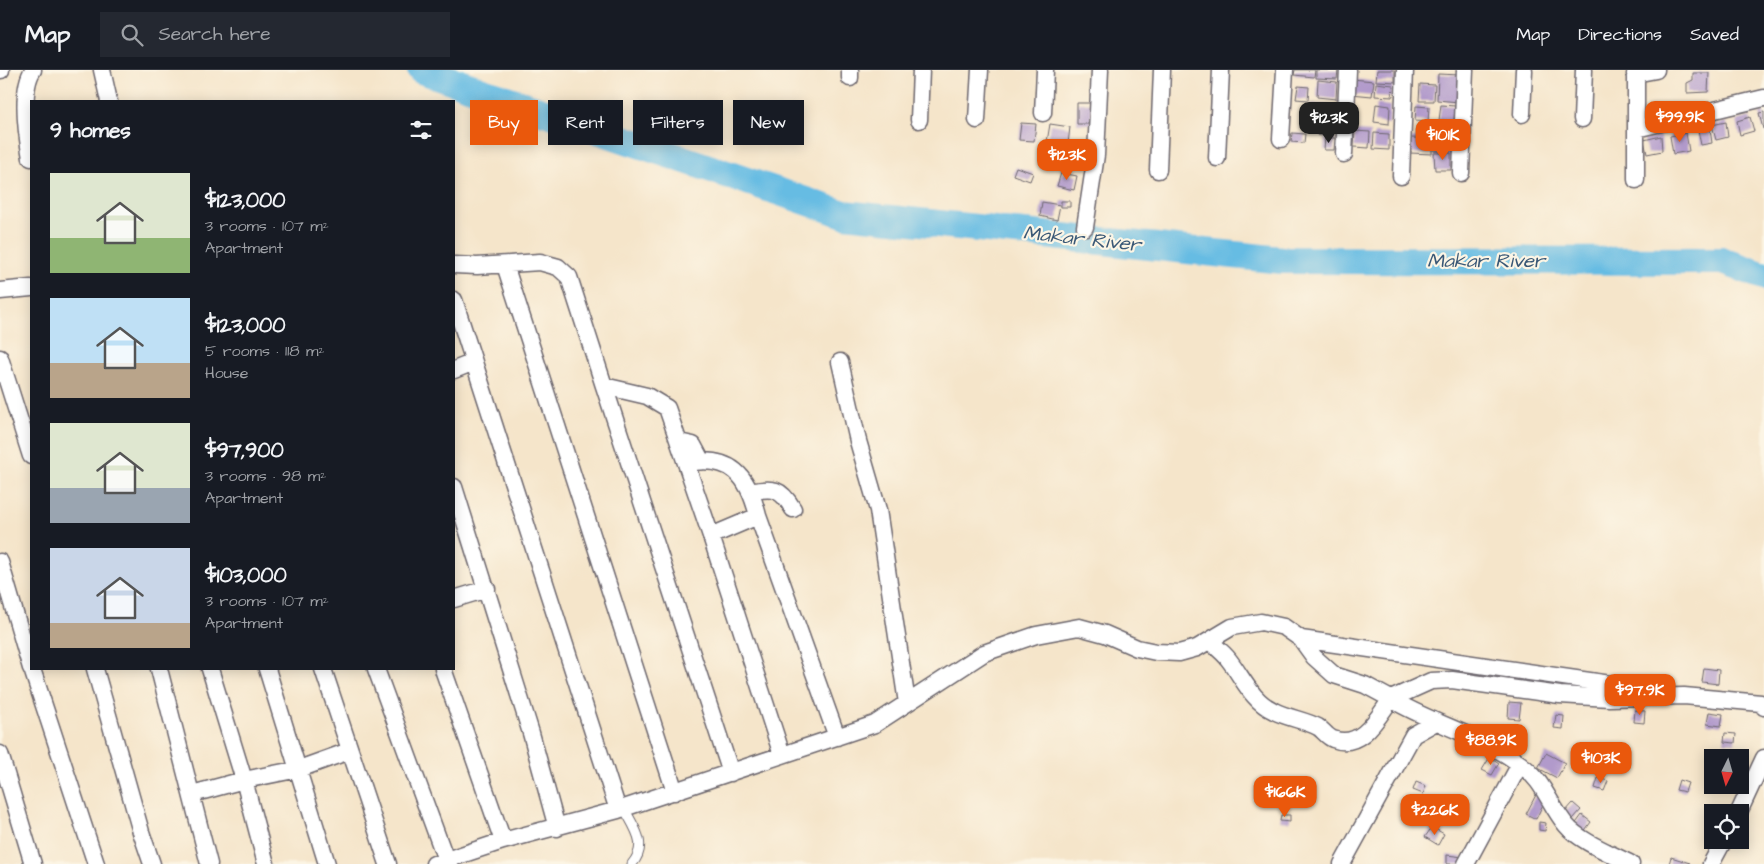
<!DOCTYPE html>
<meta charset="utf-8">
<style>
:root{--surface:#171b24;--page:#242831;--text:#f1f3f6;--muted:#9ea1a6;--line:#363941;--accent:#ea580c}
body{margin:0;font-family:"Architects Daughter",sans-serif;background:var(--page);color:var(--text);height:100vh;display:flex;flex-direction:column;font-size:19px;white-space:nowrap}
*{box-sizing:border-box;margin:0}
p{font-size:16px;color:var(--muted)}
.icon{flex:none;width:28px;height:28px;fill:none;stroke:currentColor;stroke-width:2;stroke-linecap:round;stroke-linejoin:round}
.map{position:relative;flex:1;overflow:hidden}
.sheet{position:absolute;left:30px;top:30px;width:425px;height:570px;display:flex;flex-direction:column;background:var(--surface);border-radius:0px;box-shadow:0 2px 12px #0003}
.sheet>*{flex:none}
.top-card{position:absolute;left:470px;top:30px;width:475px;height:45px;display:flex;gap:10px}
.needle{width:32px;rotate:185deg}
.controls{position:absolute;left:1704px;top:679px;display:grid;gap:10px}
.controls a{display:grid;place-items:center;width:45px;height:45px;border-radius:0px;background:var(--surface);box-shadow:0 2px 12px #0003;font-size:25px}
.price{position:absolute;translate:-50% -42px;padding:0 11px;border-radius:10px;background:var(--accent);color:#fff;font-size:16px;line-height:32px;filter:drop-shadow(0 1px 2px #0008)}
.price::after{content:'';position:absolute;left:50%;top:30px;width:15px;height:11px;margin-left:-8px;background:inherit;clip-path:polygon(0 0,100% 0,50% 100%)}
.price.active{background:#222;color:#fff}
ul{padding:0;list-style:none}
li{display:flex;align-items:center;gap:15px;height:125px;padding:0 20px}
li span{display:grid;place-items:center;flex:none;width:140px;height:100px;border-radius:0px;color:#555}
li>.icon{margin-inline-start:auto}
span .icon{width:60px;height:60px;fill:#fffc;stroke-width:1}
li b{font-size:21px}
h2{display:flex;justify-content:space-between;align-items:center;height:60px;padding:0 20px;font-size:21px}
.tag{padding:0 18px;border-radius:0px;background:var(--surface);box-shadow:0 2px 12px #0003;font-size:18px;line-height:45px}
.tag.active{background:var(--accent);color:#fff}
header{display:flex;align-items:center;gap:30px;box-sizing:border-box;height:70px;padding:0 25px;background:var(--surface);border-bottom:1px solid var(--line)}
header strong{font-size:24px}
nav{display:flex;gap:28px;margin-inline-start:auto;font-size:18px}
.search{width:350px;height:45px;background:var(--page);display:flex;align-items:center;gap:12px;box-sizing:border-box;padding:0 18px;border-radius:0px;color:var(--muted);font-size:19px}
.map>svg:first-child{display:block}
</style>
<header>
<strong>Map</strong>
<div class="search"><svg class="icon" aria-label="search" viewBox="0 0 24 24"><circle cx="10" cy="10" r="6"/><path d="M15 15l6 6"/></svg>Search here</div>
<nav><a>Map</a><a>Directions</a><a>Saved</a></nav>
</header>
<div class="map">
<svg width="1764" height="794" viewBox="0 0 1764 794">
<rect width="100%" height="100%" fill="#fcf5e5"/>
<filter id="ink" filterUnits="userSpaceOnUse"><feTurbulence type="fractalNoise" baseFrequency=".02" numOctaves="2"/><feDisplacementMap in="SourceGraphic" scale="10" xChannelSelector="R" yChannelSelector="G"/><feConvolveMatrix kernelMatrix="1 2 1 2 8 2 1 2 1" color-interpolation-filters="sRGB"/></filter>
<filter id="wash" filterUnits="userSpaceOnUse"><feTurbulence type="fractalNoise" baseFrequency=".0096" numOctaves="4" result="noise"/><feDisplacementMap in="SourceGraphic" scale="20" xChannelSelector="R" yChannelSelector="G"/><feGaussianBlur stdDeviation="1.12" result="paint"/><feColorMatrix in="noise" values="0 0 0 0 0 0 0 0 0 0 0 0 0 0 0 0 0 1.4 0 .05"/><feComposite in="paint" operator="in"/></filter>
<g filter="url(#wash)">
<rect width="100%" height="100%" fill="#f5e5ca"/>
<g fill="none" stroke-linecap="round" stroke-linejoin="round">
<path stroke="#66bce3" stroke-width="28" d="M421,0L844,144L1282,190L1723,191L1764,206"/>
</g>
<g id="blocks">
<path fill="#b19acb" d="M1295,0H1315L1314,7L1294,5Z
M1316,0H1338L1337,9L1316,8Z
M1377,0H1395V12L1376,11Z
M1693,3H1709L1708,22L1687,23V13L1693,10Z
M1438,4L1460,5L1459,32L1437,30Z
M1352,9L1374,11L1372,26L1351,24Z
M1318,10L1337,12L1336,29L1317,27Z
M1376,13L1393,15L1392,27L1375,26Z
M1420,14L1435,15L1434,31H1419Z
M1298,16L1309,17L1308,30L1296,29Z
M1077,33H1092L1091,54H1077Z
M1310,34L1330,35L1328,55L1309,53Z
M1376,34L1390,36L1389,54L1374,52Z
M1441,35L1455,36L1454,51L1439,50Z
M1416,36L1429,37L1428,52L1415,51Z
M1764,42V59H1763L1759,43Z
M1331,44H1338L1337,54L1330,53Z
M1750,47L1754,61L1740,65L1737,51Z
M1726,52L1728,67L1716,70L1712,55Z
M1021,53L1036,54L1034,71L1019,70Z
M1050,54L1070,57L1068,74L1047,72Z
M1318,55L1334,57L1333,67L1317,65Z
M1710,59L1712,73L1701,75L1698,60Z
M1355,61L1370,62L1369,78L1354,77Z
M1292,63L1305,64L1304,73L1291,72Z
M1374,63L1389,64V80L1373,79Z
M1686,63L1689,81L1673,84L1670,66Z
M1434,66L1451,67L1450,81H1434Z
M1661,66L1662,81L1647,84L1644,70Z
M1325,68H1335L1334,80H1324Z
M1411,68L1432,69V84L1410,83Z
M1434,83H1451V100H1435Z
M1016,97L1033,103L1030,111L1013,105Z
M1061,103L1077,106L1074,120L1057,116Z
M1061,131H1070V137H1061Z
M1042,132L1060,135L1057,150L1040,146Z
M1704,598L1719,600L1718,614L1702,612Z
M1509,632L1521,633L1519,649L1508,648Z
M1635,640L1645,641L1644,653L1634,652Z
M1709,642L1723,644L1721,656L1707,654Z
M1556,645L1564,646L1563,659L1554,658Z
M1490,657L1502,662L1499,670L1487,666Z
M1725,663L1736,664L1735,673L1724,672Z
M1546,683L1565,693L1557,708L1538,698Z
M1490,687L1499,693L1492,705L1482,700Z
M1598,708L1608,711L1604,721L1595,718Z
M1679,710L1688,713L1685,722L1676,720Z
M1416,712L1426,716L1423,724L1413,720Z
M1538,721L1547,726L1536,749L1526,744Z
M1573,733L1581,740L1573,749L1565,742Z
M1281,745H1290V752L1280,751Z
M1582,745L1591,752L1583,763L1574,756Z
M1539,752L1546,753L1545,761L1539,760Z
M1432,757L1444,764L1438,775L1425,767Z
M1447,785L1463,787L1462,794H1447Z
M1671,787L1690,793L1689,794H1669Z"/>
</g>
</g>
<g filter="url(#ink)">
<use href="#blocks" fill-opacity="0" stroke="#6c666d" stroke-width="1"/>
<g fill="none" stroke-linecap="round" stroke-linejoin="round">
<g stroke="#6c666d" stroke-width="11">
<path id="service" d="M624,738C634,758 649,774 632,794"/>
</g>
<g stroke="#6c666d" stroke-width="19">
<path id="minor" d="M0,0H1
M102,0L109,31
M1636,0V110
M1635,4L1656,0
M850,8V0
M1043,43L1045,0
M1522,44L1524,0
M1582,49L1584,0
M919,50L921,0
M977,50L980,0
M1636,59L1764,28
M1281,69L1285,0
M1344,84L1348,0
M31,88C27,66 20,19 33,0
M1217,88L1221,0
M1158,100L1162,0
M1461,103L1465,0
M1401,106L1405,0
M1085,157L1096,85L1100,0
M454,195L477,196L540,192L558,197L569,207L604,316L647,326L667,338L711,466L758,446L837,667
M505,195L675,722
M0,221L31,218
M454,230L618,740
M0,288L31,386
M840,292L858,371L878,440L907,633
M454,300L474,292
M604,316L731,703
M679,372L693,375L701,390
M687,393C731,385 748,405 758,446
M454,417L531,663L557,758
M750,422C773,417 781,418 793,439
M711,466L782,685
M0,492L31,598
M454,529L487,519
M1301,569L1652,620
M1209,571C1216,577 1224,583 1229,590C1243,608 1252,631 1274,641C1288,648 1304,650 1318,657C1323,660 1327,667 1333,669C1361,680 1378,647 1391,629C1432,654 1481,665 1520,694C1545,712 1548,733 1566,755C1579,771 1612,784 1631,794
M32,599L96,794
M95,599L141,762L152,794
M159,599L209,794
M210,599L244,710L266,794
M267,599L327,794
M323,599L388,794
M376,599L446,790
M443,599L503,771
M0,684L33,794
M192,724L244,710L299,699L349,681
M1739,742L1764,688
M434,794L503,771L618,740L875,654L984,583L1036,565L1079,557L1105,564L1137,578L1156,582L1179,583L1197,578L1232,557L1261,552L1284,557L1301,569L1314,587L1334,605L1365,615L1391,629L1431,611L1452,610L1560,625L1609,628L1684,626L1761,633L1764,637
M1342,794L1413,665L1436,652
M1466,794L1520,694
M1711,794L1724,770"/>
</g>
<use href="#service" stroke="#fff" stroke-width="9"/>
<use href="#minor" stroke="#fff" stroke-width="16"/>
</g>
</g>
<g text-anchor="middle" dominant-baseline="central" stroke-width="4.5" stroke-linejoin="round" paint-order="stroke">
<g font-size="20" font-style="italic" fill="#3a5876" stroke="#fcf5e5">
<text transform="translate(1082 169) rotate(6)">Makar River</text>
<text x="1486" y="191">Makar River</text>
</g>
</g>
</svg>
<div class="controls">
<a><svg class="needle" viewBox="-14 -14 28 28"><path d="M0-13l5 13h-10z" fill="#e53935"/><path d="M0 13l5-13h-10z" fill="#9ea1a6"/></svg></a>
<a><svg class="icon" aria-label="locate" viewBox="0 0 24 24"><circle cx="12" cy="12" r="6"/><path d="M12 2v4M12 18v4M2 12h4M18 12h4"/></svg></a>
</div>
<b class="price" style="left:1680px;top:73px">$99.9K</b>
<b class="price active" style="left:1329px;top:74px">$123K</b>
<b class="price" style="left:1443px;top:91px">$101K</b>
<b class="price" style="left:1067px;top:111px">$123K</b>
<b class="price" style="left:1640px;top:646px">$97.9K</b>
<b class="price" style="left:1491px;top:696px">$88.9K</b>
<b class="price" style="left:1601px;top:714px">$103K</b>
<b class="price" style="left:1285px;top:748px">$166K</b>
<b class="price" style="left:1435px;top:766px">$226K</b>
<div class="top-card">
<a class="tag active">Buy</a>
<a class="tag">Rent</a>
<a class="tag">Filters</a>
<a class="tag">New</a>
</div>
<section class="sheet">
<h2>9 homes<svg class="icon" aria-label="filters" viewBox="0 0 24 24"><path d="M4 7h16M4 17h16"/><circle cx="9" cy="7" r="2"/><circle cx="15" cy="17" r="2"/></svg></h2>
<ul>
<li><span style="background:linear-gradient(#dfe7d0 65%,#8fb573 0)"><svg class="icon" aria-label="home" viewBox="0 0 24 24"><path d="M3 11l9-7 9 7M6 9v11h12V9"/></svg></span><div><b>$123,000</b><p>3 rooms · 107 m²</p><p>Apartment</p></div></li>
<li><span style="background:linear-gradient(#bfe0f5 65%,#b9a48a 0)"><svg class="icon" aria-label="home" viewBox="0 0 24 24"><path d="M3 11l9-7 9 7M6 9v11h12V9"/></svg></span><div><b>$123,000</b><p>5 rooms · 118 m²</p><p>House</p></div></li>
<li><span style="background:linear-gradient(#dfe7d0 65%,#9aa5b1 0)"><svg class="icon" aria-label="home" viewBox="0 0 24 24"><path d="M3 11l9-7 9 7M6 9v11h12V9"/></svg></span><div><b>$97,900</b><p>3 rooms · 98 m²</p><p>Apartment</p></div></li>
<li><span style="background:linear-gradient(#c9d6e8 75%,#b9a48a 0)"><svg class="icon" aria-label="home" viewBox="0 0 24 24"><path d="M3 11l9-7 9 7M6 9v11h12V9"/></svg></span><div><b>$103,000</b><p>3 rooms · 107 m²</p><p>Apartment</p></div></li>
</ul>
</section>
</div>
